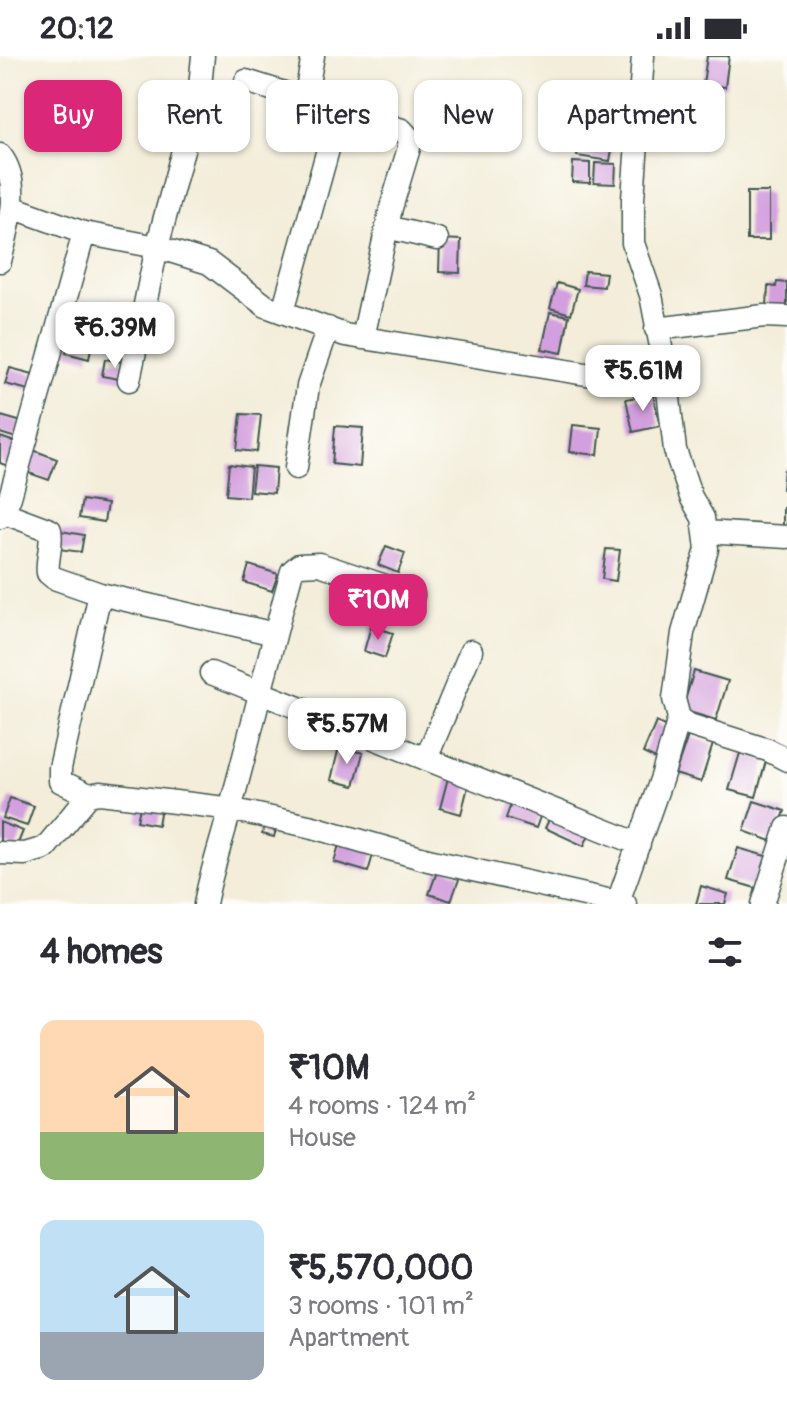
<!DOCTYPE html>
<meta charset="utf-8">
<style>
:root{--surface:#fff;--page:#f7f7f7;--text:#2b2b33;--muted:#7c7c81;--accent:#db2777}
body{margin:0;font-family:Pangolin,sans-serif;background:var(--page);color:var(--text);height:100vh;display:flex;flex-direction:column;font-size:30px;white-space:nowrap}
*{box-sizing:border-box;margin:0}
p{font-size:26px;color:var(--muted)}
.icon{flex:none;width:44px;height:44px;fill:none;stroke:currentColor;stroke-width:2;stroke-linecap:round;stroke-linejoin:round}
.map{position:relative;height:848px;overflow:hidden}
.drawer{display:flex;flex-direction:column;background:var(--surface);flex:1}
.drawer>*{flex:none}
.top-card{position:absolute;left:24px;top:24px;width:740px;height:72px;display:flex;gap:16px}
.price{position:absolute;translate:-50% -68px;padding:0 18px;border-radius:16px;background:#fff;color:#222;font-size:26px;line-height:52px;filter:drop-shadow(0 2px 4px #0008)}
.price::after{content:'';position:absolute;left:50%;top:48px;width:24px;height:18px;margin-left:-12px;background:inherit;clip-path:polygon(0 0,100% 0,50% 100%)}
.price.active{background:var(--accent);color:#fff}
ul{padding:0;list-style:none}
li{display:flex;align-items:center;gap:24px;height:200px;padding:0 40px}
li span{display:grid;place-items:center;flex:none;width:224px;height:160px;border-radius:16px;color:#555}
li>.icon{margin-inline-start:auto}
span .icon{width:96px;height:96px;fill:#fffc;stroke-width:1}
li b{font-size:34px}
h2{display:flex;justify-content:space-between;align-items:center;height:96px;padding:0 40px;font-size:34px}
.chip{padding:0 28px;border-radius:16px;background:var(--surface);box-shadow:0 2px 6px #0004;font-size:28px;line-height:72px}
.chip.active{background:var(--accent);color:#fff}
.status{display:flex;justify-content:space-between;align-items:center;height:56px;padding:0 40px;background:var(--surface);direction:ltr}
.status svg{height:22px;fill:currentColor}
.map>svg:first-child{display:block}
</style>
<div class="status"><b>20:12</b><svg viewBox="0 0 49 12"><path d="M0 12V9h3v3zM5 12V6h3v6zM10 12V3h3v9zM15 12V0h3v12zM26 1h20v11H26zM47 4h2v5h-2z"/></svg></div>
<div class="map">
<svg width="787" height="848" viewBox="0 0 787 848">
<rect width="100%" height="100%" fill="#fdfcf7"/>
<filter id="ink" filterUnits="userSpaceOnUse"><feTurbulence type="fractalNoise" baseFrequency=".0125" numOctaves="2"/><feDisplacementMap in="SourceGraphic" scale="16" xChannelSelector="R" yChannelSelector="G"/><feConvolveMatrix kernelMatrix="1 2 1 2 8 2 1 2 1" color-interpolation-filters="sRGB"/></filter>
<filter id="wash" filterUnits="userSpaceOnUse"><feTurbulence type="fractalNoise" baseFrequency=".006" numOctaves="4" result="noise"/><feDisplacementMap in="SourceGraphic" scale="32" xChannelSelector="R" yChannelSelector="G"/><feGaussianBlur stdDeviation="1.8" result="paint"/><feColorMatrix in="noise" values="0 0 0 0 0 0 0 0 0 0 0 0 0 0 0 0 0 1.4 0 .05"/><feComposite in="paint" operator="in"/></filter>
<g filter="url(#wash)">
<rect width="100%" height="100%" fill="#f3edd9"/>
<g id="blocks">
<path fill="#d39fde" d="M707,0H729L725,31L703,28Z
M565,59L583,61L581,81L563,80Z
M579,82L613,87L610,105L577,100Z
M573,106L590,107V127L572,126Z
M595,107L616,108L615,128L594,127Z
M747,136H769V184H747Z
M440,183L461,184L460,217L439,216Z
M585,215L606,217L604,231L583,229Z
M777,226L787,227V252L767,251L768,230L776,231Z
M557,227L578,233L571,258L550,252Z
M550,256L569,260L562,297L542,293Z
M68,286L91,292L89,303L66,297Z
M105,303L128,307L125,324L102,320Z
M10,312L37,319L33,335L5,328Z
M653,338L660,370L633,376L626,343Z
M241,358L261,359L257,396L237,394Z
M1,360L22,366L16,382L0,377Z
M573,369L601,372L598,399L570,396Z
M335,370L363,372L360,411L332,408Z
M0,381L21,388L13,412L0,407Z
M33,394L57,403L49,424L26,416Z
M229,408L251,411L248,441L226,439Z
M254,410L276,412L274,437L251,435Z
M784,414L787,415V434L782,433Z
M82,444L107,448L104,466L79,462Z
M783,452H787V479H783Z
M61,475L84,479L81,496L58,493Z
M386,490L405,497L398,517L378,509Z
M606,493L620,494L616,525L602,523Z
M249,509L278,518L272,535L244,526Z
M371,570L393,577L385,602L364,595Z
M694,615L728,625L716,664L682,654Z
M656,666L673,674L660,705L643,697Z
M688,680L713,688L701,726L675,718Z
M339,691L363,697L354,730L331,724Z
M740,697L766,705L756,741L729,734Z
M449,718L470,723L461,758L440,752Z
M10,742L34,750L27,770L3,762Z
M512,745L542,755L536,772L506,762Z
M754,745L785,755L774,786L744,775Z
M141,747L161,751L158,769L137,765Z
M553,755L592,772L584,790L545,772Z
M265,762L278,766L274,781L262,778Z
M0,766L23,775L16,792L0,786Z
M341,782L375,792L368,816L334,806Z
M738,792L769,801L759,833L728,824Z
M439,810L461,818L451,845L429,838Z
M701,830L728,838L725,848H696Z"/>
</g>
</g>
<g filter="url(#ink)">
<use href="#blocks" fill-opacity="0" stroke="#3f574d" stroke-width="2"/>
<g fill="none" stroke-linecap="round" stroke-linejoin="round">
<g stroke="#3f574d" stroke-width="25">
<path id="minor" d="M643,0L633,143V187L651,239L666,317L675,394L691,441L703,462L707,493L683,577L674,643L679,662L689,669L768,694L787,704
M246,25L402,74L409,82V92L391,152L363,282
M305,44L313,0
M0,99C23,127 8,172 0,205
M12,151L84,177L157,191L209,207L266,250L345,279L629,325L666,317
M387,171L437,183
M283,255L339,54
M656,273L764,260L787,261
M129,324L157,191L200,31L203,0
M296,412L308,330L328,272
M2,456L50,474C53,489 46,503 48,517L54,522L100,538L275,578
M0,461L10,441L84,177
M705,476L787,481
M211,617L639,788
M426,703L471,595
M89,739L60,725V712L100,538
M0,797L25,798L45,792L89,739L100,737L225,752L313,771L428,804L625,848
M618,846L662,721L679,662
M205,848C211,815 222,785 230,753C252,674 270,594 292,515L299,509L319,508L413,539
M763,848L787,772"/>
</g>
<use href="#minor" stroke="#fff" stroke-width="22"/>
</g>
</g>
</svg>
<b class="price" style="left:115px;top:314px">₹6.39M</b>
<b class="price" style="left:643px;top:357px">₹5.61M</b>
<b class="price active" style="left:378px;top:586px">₹10M</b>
<b class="price" style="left:347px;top:710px">₹5.57M</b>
<div class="top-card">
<a class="chip active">Buy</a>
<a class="chip">Rent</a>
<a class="chip">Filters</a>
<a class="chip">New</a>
<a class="chip">Apartment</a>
</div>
</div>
<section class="drawer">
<h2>4 homes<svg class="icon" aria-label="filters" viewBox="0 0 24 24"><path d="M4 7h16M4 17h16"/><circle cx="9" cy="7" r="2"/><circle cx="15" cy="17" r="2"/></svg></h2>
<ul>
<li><span style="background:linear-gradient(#ffd9b3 70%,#8fb573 0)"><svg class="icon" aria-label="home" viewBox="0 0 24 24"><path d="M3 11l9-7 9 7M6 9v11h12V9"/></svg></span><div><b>₹10M</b><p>4 rooms · 124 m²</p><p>House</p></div></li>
<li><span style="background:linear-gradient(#bfe0f5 70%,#9aa5b1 0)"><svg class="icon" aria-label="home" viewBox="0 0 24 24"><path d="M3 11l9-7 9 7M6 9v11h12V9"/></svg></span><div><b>₹5,570,000</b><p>3 rooms · 101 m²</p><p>Apartment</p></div></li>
</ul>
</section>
